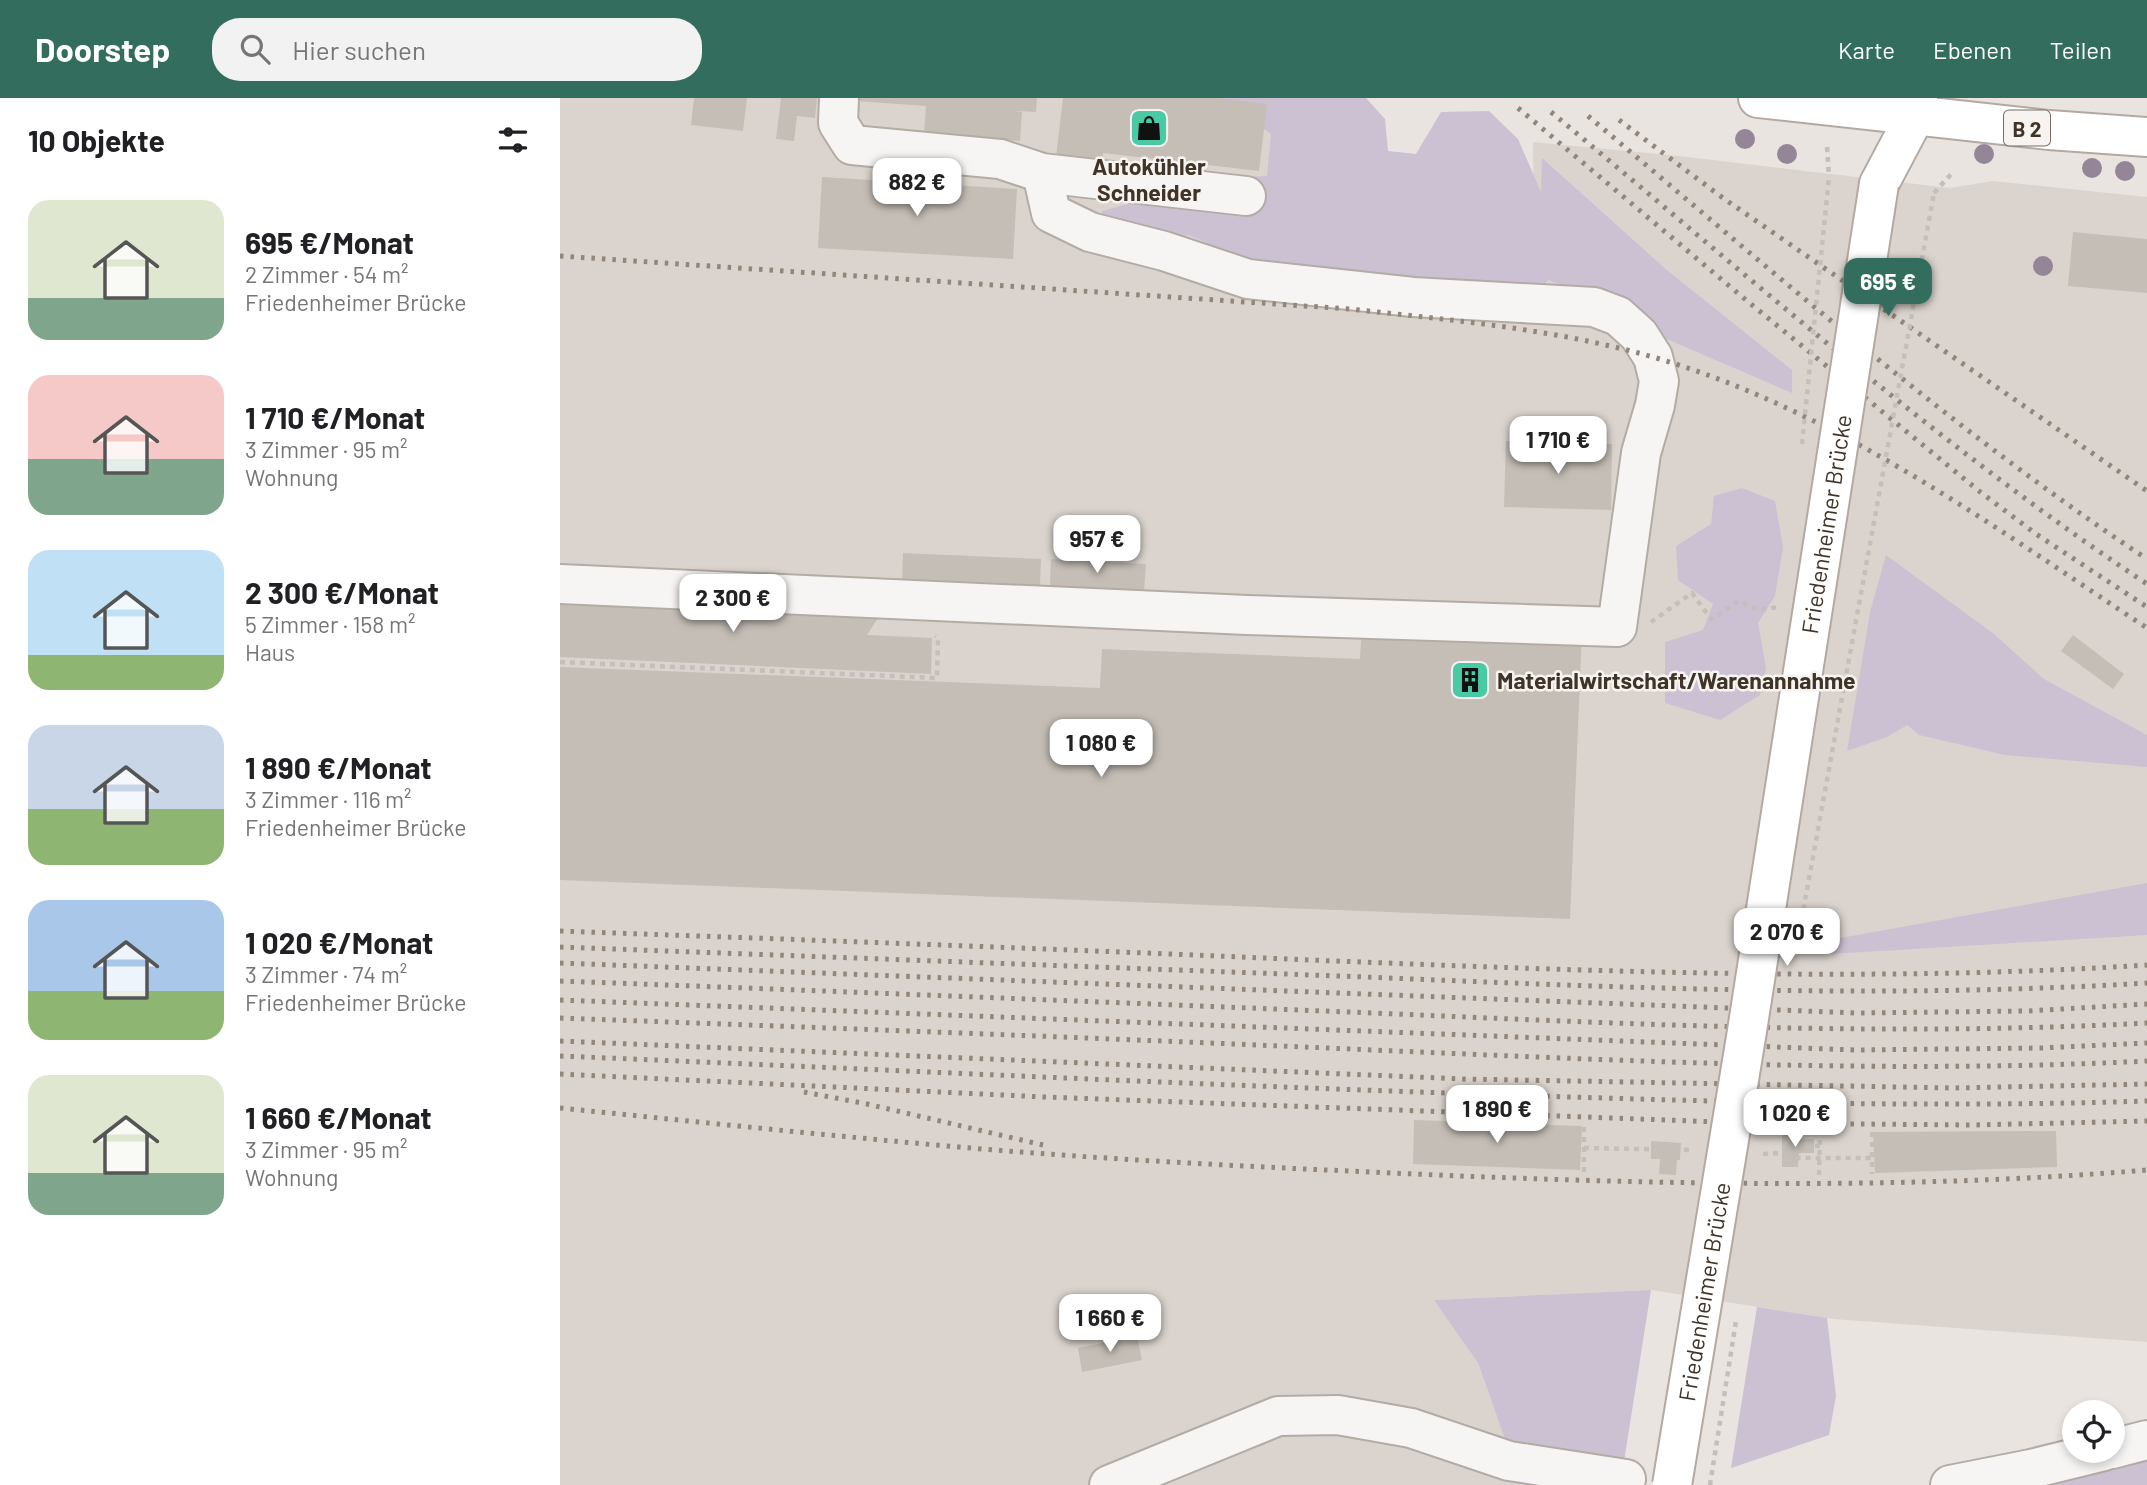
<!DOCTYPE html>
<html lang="de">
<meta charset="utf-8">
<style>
:root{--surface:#fff;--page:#f2f2f2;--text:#202124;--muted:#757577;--accent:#326d5e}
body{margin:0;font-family:Barlow,sans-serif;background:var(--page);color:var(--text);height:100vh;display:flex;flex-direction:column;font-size:26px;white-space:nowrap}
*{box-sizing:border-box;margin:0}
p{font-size:23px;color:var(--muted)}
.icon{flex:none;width:38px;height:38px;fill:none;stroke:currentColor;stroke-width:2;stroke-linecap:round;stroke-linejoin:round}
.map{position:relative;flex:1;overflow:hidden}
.drawer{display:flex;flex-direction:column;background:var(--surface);width:560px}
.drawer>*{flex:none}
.fabs{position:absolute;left:1502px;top:1302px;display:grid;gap:14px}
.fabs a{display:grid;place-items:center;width:63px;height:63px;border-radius:50%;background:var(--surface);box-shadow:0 4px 10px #0003;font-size:35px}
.price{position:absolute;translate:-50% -60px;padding:0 16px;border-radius:14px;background:#fff;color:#222;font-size:23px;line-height:46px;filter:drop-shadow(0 2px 4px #0008)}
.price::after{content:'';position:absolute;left:50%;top:42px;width:21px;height:16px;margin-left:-10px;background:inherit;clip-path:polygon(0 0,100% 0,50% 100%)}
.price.active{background:var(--accent);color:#fff}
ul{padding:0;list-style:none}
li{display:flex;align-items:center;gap:21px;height:175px;padding:0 28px}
li span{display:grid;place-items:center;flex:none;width:196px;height:140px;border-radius:21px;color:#555}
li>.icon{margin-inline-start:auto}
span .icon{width:84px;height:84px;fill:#fffc;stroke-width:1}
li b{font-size:30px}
h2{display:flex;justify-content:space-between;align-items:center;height:84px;padding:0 28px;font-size:30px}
header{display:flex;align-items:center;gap:42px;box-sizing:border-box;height:98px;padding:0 35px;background:var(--accent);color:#fff}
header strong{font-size:33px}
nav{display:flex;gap:38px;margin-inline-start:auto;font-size:24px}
.search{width:490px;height:63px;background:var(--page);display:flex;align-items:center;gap:18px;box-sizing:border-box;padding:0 24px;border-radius:28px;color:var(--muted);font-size:26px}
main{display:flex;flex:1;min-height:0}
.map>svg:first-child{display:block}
</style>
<header>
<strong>Doorstep</strong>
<div class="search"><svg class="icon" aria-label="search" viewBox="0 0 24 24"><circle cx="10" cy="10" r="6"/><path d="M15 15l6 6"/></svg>Hier suchen</div>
<nav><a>Karte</a><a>Ebenen</a><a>Teilen</a></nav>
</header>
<main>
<section class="drawer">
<h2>10 Objekte<svg class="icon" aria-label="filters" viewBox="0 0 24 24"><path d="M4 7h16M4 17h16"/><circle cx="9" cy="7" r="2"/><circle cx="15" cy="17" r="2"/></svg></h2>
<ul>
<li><span style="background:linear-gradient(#dfe7d0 70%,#7fa58c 0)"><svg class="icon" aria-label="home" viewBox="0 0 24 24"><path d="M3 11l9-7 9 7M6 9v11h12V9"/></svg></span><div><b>695 €/Monat</b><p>2 Zimmer · 54 m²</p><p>Friedenheimer Brücke</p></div></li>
<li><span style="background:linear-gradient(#f6c9c9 60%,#7fa58c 0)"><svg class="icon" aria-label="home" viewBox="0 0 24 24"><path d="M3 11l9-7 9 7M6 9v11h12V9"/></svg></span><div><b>1 710 €/Monat</b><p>3 Zimmer · 95 m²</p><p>Wohnung</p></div></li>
<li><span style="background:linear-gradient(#bfe0f5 75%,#8fb573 0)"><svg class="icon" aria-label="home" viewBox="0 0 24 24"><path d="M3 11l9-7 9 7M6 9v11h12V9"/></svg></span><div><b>2 300 €/Monat</b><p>5 Zimmer · 158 m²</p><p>Haus</p></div></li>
<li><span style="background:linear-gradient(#c9d6e8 60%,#8fb573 0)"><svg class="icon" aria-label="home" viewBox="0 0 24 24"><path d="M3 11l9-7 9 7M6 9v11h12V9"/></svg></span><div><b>1 890 €/Monat</b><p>3 Zimmer · 116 m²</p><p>Friedenheimer Brücke</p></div></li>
<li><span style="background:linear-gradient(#a9c7e8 65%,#8fb573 0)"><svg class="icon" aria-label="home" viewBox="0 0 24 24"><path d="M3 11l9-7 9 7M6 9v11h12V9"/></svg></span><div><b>1 020 €/Monat</b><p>3 Zimmer · 74 m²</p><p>Friedenheimer Brücke</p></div></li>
<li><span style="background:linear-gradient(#dfe7d0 70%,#7fa58c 0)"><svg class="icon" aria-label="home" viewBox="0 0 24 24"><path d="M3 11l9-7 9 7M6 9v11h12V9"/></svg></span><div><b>1 660 €/Monat</b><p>3 Zimmer · 95 m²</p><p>Wohnung</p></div></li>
</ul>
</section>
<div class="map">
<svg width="1587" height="1387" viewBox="0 0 1587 1387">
<rect width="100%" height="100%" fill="#e9e4e0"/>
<path fill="#dbd4ce" d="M0,0H732L706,194L975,201L973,44L1119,58L1390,90L1433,83L1587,99V1244L1273,1221L1091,1192L875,1202L918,1265L947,1347L1061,1387H0Z"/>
<path fill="#ccc1d2" d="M658,0H806L825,21L828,53L856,56L881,14L929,13L958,41L981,94L982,60L1108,173L1232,272V295L1102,239L1090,221L1022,197L989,182L950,211L754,200L722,165L693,166L629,137L594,139L544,125L542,113L568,106L615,100L675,79L707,78L711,36Z
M1182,390L1215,403L1223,449L1215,498L1198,525L1206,570L1200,597L1160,622L1105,605V544L1143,532L1153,506L1118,482L1116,448L1151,426L1154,398Z
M1326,457L1434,536L1484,581L1587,637V669L1445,657L1359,637L1347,627L1327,639L1287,653L1310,514Z
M1587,785V837L1270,856L1269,842Z
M1091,1192L1063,1370L947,1347L918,1265L874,1202Z
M1197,1209L1267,1220L1276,1298L1269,1337L1171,1370Z
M1587,1355V1387H1463Z"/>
<path fill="#c5beb7" d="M134,0H187L183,33L131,27Z
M221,0H257L255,20L237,18L234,43L216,41Z
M295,0H477L476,14L454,13L462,14L460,43L364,36L366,8L295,3Z
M503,0H657L707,6L699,73L543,55L542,64L496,59Z
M262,79L457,91L453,161L258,150Z
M1513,134L1587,141V195L1508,188Z
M946,343L1052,346L1051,412L944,409Z
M343,455L481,461L480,488L342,483Z
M491,461L586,466L584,493L490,489Z
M0,493L323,512L307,537L372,540L371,576L0,559Z
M802,525L1022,534L1010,821L0,782V569L540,590L542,551L800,561Z
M1513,537L1564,576L1553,591L1501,553Z
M854,1022L1022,1028L1020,1072L853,1066Z
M1496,1033L1497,1069L1315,1075L1313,1034Z
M1222,1036H1239V1041H1254V1055H1239L1238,1069H1222Z
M1091,1043L1121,1045L1120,1062H1117L1116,1077L1099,1076L1100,1061H1091Z
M577,1238L582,1262L522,1274L518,1250Z"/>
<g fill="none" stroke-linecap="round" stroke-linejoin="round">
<g stroke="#b3aca5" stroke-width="42">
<path id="minor" d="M279,0L278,25L292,47L440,61L482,75L686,98
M0,486L687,517L1057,529L1081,355L1095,307L1099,283L1093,259L1079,237L1058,218L1034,209L853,199L688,181L604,153L530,134L491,115L482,75
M1552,1351L1587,1342
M549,1387L718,1318L778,1317L851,1330L949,1363L1066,1381
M1390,1387L1471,1371L1544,1353"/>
</g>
<g stroke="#b4a9a0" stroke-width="42">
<path id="major" d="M1198,0L1489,32L1587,39
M1319,86L1355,18L1358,0"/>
</g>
<path stroke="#c4bfba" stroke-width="4.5" stroke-dasharray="5 5" stroke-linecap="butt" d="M1267,49L1269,79
M1374,95L1393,74
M1091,524L1132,495L1151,521L1179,503L1198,512L1219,509
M0,564L377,580L378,540L375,538
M1312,1034V1076
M1260,1048H1239L1224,1055L1239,1060H1312
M1024,1050L1134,1052
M1203,1056L1224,1055
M1024,1074V1027
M1259,1077L1260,1035"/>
<use href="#minor" stroke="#f7f5f3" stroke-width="38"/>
<use href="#major" stroke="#fff" stroke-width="38"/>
<path stroke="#92867a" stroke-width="5" stroke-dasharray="3.5 7" stroke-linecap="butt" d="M958,10L1186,202L1419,393L1476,436L1587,509
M991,14C1186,176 1376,346 1587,486
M1028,18C1210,171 1389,330 1587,461
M1059,22L1163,100L1587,393
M0,158L790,211C891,222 995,231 1093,259C1275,312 1431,427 1587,530
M0,833C250,842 500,851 750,862C1029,873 1308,885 1587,867
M0,849C268,859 537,869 805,879C1067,890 1325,901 1587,885
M0,865L1297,915L1468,913L1587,906
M0,883C271,893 542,904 813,915C1071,926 1329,939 1587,925
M0,902L1294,952L1481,950L1587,945
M0,920C271,930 542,940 813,952C1071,963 1329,976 1587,963
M0,943L904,981L1393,990L1587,986
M0,958C316,971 632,987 949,997C1161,1004 1374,1010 1587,1003
M0,976L485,999L1187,1025L1412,1027L1587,1023
M244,994L307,1006L483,1047
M0,1010C140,1024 281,1039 422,1051C581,1064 741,1071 900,1078C1129,1087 1359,1091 1587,1072"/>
<g stroke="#b4a9a0" stroke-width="42" stroke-linecap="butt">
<g id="major-bridge">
<path id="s1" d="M1112,1387L1187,933L1319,86"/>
</g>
</g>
<path stroke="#c4bfba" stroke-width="4.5" stroke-dasharray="5 5" stroke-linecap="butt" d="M1242,346L1269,79
M1238,841L1374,95
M1150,1387L1176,1223"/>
<use href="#major-bridge" stroke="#fff" stroke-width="38"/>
</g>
<g fill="#948597">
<circle cx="1185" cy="41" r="10"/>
<circle cx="1227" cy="56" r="10"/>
<circle cx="1424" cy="56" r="10"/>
<circle cx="1532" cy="70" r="10"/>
<circle cx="1565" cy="73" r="10"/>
<circle cx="1483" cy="168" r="10"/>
</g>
<defs>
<g id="shop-square" transform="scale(2.0125)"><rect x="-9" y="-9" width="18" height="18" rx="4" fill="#49caa5" stroke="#f6f3f0"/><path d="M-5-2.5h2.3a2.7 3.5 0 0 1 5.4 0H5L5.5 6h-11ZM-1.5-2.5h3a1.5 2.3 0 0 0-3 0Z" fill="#111"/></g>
<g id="building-square" transform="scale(2.0125)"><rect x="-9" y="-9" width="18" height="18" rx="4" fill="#49caa5" stroke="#f6f3f0"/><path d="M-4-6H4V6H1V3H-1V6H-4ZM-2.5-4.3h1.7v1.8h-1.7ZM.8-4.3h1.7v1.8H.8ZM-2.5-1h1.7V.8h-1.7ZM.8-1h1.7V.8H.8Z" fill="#111"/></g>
</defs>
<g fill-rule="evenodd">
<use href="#shop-square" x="589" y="30"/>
<use href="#building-square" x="910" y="582"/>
</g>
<g text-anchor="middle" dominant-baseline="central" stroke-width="5" stroke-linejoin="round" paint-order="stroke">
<rect fill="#f6f3f0" stroke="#776d65" stroke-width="2" x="1444" y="12.5" width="46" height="35" rx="5"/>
<g font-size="21" font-weight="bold" fill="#403429">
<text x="1467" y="30">B 2</text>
</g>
<g font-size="23" font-weight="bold" fill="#403429" stroke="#f6f3f0">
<text x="589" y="68">Autokühler<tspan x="589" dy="26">Schneider</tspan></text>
<text x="937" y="582" text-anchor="start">Materialwirtschaft/Warenannahme</text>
</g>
<g font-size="23" fill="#403429" stroke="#f6f3f0">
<text stroke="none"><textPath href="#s1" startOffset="973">Friedenheimer Brücke</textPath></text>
<text stroke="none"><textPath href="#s1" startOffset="196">Friedenheimer Brücke</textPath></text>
</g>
</g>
</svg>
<div class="fabs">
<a><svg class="icon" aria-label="locate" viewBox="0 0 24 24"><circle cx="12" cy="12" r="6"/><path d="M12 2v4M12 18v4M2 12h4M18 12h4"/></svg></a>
</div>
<b class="price" style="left:357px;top:120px">882 €</b>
<b class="price active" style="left:1328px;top:220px">695 €</b>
<b class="price" style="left:998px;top:378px">1 710 €</b>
<b class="price" style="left:537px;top:477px">957 €</b>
<b class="price" style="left:173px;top:536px">2 300 €</b>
<b class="price" style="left:541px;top:681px">1 080 €</b>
<b class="price" style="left:1227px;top:870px">2 070 €</b>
<b class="price" style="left:937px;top:1047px">1 890 €</b>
<b class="price" style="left:1235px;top:1051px">1 020 €</b>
<b class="price" style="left:550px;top:1256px">1 660 €</b>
</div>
</main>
